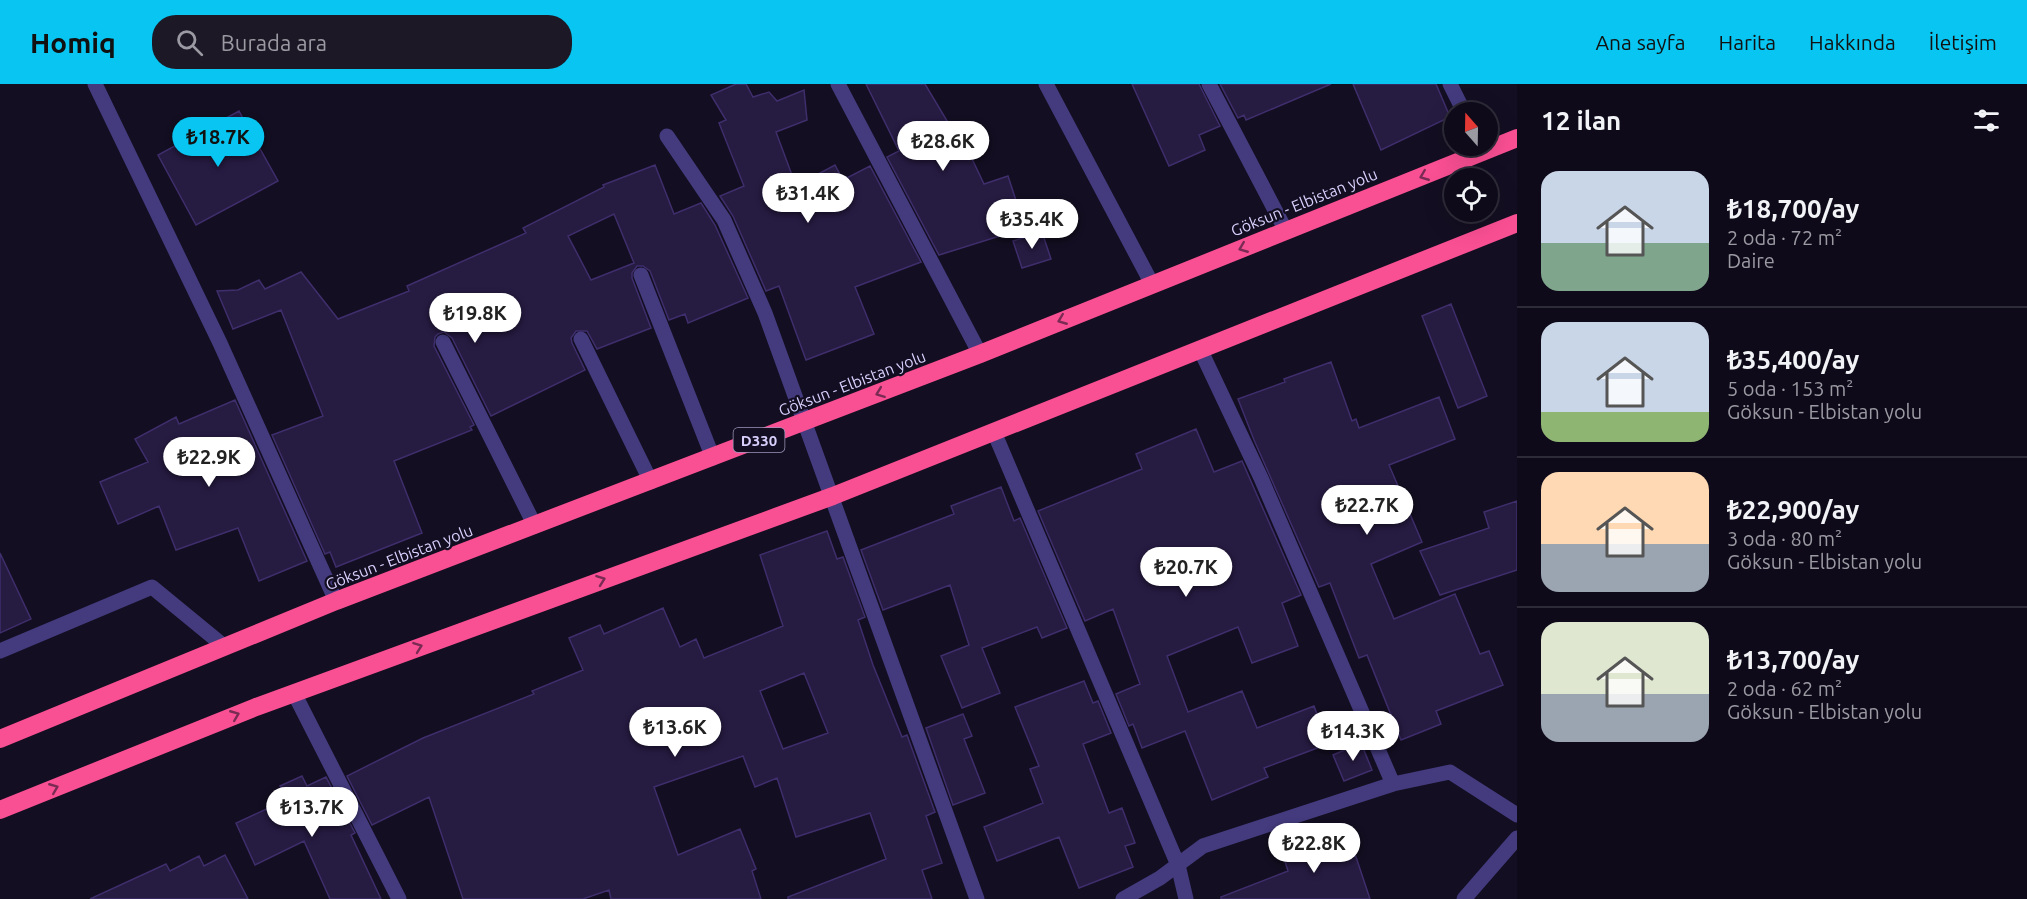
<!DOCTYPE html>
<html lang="tr">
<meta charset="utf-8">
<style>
:root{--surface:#0e0a19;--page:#1c1826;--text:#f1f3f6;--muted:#9b9aa2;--line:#2e2b38;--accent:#08c6f1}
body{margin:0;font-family:Ubuntu,sans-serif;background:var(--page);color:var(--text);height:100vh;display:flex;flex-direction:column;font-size:22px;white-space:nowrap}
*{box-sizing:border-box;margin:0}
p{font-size:20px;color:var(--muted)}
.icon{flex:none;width:33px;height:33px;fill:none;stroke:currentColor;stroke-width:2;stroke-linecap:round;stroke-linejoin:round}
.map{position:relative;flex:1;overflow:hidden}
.drawer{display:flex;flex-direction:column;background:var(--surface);width:510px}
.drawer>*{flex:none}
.needle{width:39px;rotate:340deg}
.tools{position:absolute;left:1444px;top:18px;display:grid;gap:12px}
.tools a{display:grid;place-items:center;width:54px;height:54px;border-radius:50%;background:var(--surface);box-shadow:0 6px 24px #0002,0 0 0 2px var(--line);font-size:30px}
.price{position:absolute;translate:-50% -51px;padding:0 14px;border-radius:21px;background:#fff;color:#222;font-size:20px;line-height:39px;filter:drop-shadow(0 2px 3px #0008)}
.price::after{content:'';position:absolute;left:50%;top:36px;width:18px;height:14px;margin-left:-9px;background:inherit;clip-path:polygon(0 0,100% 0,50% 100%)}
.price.active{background:var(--accent);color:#111}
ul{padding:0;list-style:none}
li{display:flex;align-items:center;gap:18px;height:150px;padding:0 24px}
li+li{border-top:2px solid var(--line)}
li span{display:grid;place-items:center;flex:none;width:168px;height:120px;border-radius:18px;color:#555}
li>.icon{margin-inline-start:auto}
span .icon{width:72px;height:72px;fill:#fffc;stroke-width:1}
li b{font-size:26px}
h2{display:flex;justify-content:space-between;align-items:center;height:72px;padding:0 24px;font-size:26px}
header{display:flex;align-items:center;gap:36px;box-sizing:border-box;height:84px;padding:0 30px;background:var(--accent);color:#111}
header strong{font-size:28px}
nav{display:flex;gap:33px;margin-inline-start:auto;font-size:21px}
.search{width:420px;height:54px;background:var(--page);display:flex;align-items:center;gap:15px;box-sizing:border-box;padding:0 21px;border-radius:24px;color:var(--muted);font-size:22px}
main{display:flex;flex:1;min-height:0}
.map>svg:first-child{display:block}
</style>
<header>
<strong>Homiq</strong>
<div class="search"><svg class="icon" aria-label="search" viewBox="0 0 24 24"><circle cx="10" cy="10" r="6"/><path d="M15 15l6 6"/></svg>Burada ara</div>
<nav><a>Ana sayfa</a><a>Harita</a><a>Hakkında</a><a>İletişim</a></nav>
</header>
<main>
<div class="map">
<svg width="1517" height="815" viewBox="0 0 1517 815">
<rect width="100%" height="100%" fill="#130e21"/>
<path fill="#261b41" stroke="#3f2e6c" stroke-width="1.5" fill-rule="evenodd" d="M736,0H746L753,13L769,8L777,17L804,6L807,36L776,48L796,102L835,81L843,96L870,82L921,178L855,203L874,250L806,276L779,202L766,207L733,132L720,112L744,102L719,39L726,36L711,11Z
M866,0H925L950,42L955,39L984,100L1008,92L1025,144L939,171L887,73L899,67Z
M1132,0H1199L1220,42L1199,51L1205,66L1169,82Z
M1220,0H1331L1246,36L1244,31L1238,34Z
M1353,0H1436L1450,33L1381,66Z
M239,27L278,97L196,141L158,71Z
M655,81L674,130L701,119L715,141L748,214L688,239L685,230L669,236L650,187L643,182H637L632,189V194L651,244L597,265L587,247H576L571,254L572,259L585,286L491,332L452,254L444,248L438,250L435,253L434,262L474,341L470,343L472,346L394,377L422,449L336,483L330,468L325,470L272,351L323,332L281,226L233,245L217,207L238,206L259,196L265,205L301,188L338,235L409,207L407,202L526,149L523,144L604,103L603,101ZM614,130L634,179L591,196L568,152Z
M1042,148L1051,175L1022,184L1013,157Z
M1451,220L1487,312L1458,324L1422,232Z
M1331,278L1352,337L1356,335L1359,344L1439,313L1455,355L1389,381L1422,458L1371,480L1394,535L1455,510L1480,570L1489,567L1503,601L1436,627L1441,640L1401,656L1367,571L1359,574L1330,499L1319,503L1254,356L1238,315L1285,298L1284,295Z
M235,316L307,477L259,497L238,444L176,466L159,422L118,440L100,398L148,378L135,355L176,333L179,340Z
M1196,345L1214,388L1242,377L1301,511L1282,519L1298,562L1252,579L1238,543L1167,572L1188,628L1242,607L1257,644L1314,622L1328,660L1264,684L1268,693L1212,716L1185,647L1142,664L1133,640L1129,642L1116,610L1140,600L1113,525L1085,537L1038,427L1142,385L1136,370Z
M1001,403L1014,437L1020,434L1067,544L1042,554L1037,543L982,564L1000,609L962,624L941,572L969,561L950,501L883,526L861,466L954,430L951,422Z
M1517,417V486L1440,511L1420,467L1489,444L1484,428Z
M827,447L837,475L843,473L865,533L858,536L873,581L902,653L907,651L935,728L926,732L942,779L922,786L932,815H788V813L886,775L870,729L796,753L777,694L755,703L743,672L654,703L678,771L740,745L756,785L752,787L761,815H611L609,806L583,815H463L429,713L372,741L347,692L423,654L534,610L532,607L583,586L569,554L600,541L604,550L663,524L680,563L696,555L704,574L783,542L760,471ZM804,589L828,649L783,665L760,607Z
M0,469L31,535L0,549Z
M1084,597L1093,619L1098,617L1111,649L1083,660L1109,729L1122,724L1135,759L1125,762L1133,783L1079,804L1059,753L997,777L984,743L1043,719L1030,685L1039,682L1015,623Z
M963,630L972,652L964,655L985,709L953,721L926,644Z
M1361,659L1372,686L1344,697L1333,671Z
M302,692L307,702L326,693L355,749L351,751L381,815H330L304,757L255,781L236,739L286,716L280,702Z
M1347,746L1370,815H1221V813L1288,787L1282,768Z
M225,771L248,815H90L166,780L170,787L199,772L204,782Z"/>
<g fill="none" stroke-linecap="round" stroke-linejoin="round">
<path stroke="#433b7e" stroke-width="15" d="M95,0L220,259L336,517
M838,0L980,270
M1046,0L1152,200
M1209,0L1286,147
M1450,0L1464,28
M667,52L724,136L765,229L977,815
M641,191L713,374
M581,255L651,398
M443,258L535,442
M1200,265L1261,394L1393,700
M994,348L1178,781L1186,815
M0,567L152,503L225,563
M294,609L399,815
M1123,815L1160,794L1203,762L1393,700L1450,688L1517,731
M1464,815L1517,754"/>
<path stroke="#f94f93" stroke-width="18" d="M0,655L336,517L980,270L1517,54
M0,726L256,623L833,412L1517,139"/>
</g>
<defs><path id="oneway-chevron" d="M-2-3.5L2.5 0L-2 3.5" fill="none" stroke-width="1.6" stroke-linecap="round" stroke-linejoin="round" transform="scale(1.5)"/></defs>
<g stroke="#7a2b54">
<use href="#oneway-chevron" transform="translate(1424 92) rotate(158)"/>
<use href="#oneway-chevron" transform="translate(1243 164) rotate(158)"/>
<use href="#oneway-chevron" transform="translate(1062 236) rotate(158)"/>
<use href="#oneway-chevron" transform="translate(880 309) rotate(159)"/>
<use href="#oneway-chevron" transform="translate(601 496) rotate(-20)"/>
<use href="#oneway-chevron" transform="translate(418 563) rotate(-20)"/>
<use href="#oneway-chevron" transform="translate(235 631) rotate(-22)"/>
<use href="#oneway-chevron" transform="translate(54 704) rotate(-22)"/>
</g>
<g text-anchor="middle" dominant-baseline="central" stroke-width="4.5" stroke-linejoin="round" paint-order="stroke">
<rect fill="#130e21" stroke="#9e96bb" stroke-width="1.5" x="733.5" y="344" width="51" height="24" rx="4.5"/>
<g font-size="15" font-weight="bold" fill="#d9d0fd">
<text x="759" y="356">D330</text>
</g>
<g font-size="16" fill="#d9d0fd" stroke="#130e21">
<text transform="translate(1304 118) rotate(-22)">Göksun - Elbistan yolu</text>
<text transform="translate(852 299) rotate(-21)">Göksun - Elbistan yolu</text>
<text transform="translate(399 473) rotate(-21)">Göksun - Elbistan yolu</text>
</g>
</g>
</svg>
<div class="tools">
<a><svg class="needle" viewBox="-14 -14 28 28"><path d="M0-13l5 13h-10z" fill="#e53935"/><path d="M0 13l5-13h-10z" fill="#9b9aa2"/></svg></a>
<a><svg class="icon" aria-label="locate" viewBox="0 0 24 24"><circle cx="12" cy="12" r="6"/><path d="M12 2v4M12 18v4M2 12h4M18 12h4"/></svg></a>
</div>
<b class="price active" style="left:218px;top:84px">₺18.7K</b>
<b class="price" style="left:943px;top:88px">₺28.6K</b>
<b class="price" style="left:808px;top:140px">₺31.4K</b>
<b class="price" style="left:1032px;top:166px">₺35.4K</b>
<b class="price" style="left:475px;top:260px">₺19.8K</b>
<b class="price" style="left:209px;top:404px">₺22.9K</b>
<b class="price" style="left:1367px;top:452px">₺22.7K</b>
<b class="price" style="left:1186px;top:514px">₺20.7K</b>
<b class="price" style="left:675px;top:674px">₺13.6K</b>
<b class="price" style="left:1353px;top:678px">₺14.3K</b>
<b class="price" style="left:312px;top:754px">₺13.7K</b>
<b class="price" style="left:1314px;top:790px">₺22.8K</b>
</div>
<section class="drawer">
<h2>12 ilan<svg class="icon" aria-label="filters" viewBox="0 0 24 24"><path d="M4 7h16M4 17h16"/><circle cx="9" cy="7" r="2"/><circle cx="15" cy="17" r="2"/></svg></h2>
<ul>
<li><span style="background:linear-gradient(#c9d6e8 60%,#7fa58c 0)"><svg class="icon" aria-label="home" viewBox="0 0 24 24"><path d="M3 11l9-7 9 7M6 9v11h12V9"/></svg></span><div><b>₺18,700/ay</b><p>2 oda · 72 m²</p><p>Daire</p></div></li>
<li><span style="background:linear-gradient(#c9d6e8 75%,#8fb573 0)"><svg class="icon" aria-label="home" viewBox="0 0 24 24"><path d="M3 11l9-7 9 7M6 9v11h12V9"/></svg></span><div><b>₺35,400/ay</b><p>5 oda · 153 m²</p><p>Göksun - Elbistan yolu</p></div></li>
<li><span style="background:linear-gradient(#ffd9b3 60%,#9aa5b1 0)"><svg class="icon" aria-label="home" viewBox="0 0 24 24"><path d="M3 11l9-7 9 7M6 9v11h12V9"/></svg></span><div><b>₺22,900/ay</b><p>3 oda · 80 m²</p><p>Göksun - Elbistan yolu</p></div></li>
<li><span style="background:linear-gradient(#dfe7d0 60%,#9aa5b1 0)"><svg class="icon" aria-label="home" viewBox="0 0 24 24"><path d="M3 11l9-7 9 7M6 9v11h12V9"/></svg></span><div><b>₺13,700/ay</b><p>2 oda · 62 m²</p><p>Göksun - Elbistan yolu</p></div></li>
</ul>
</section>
</main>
